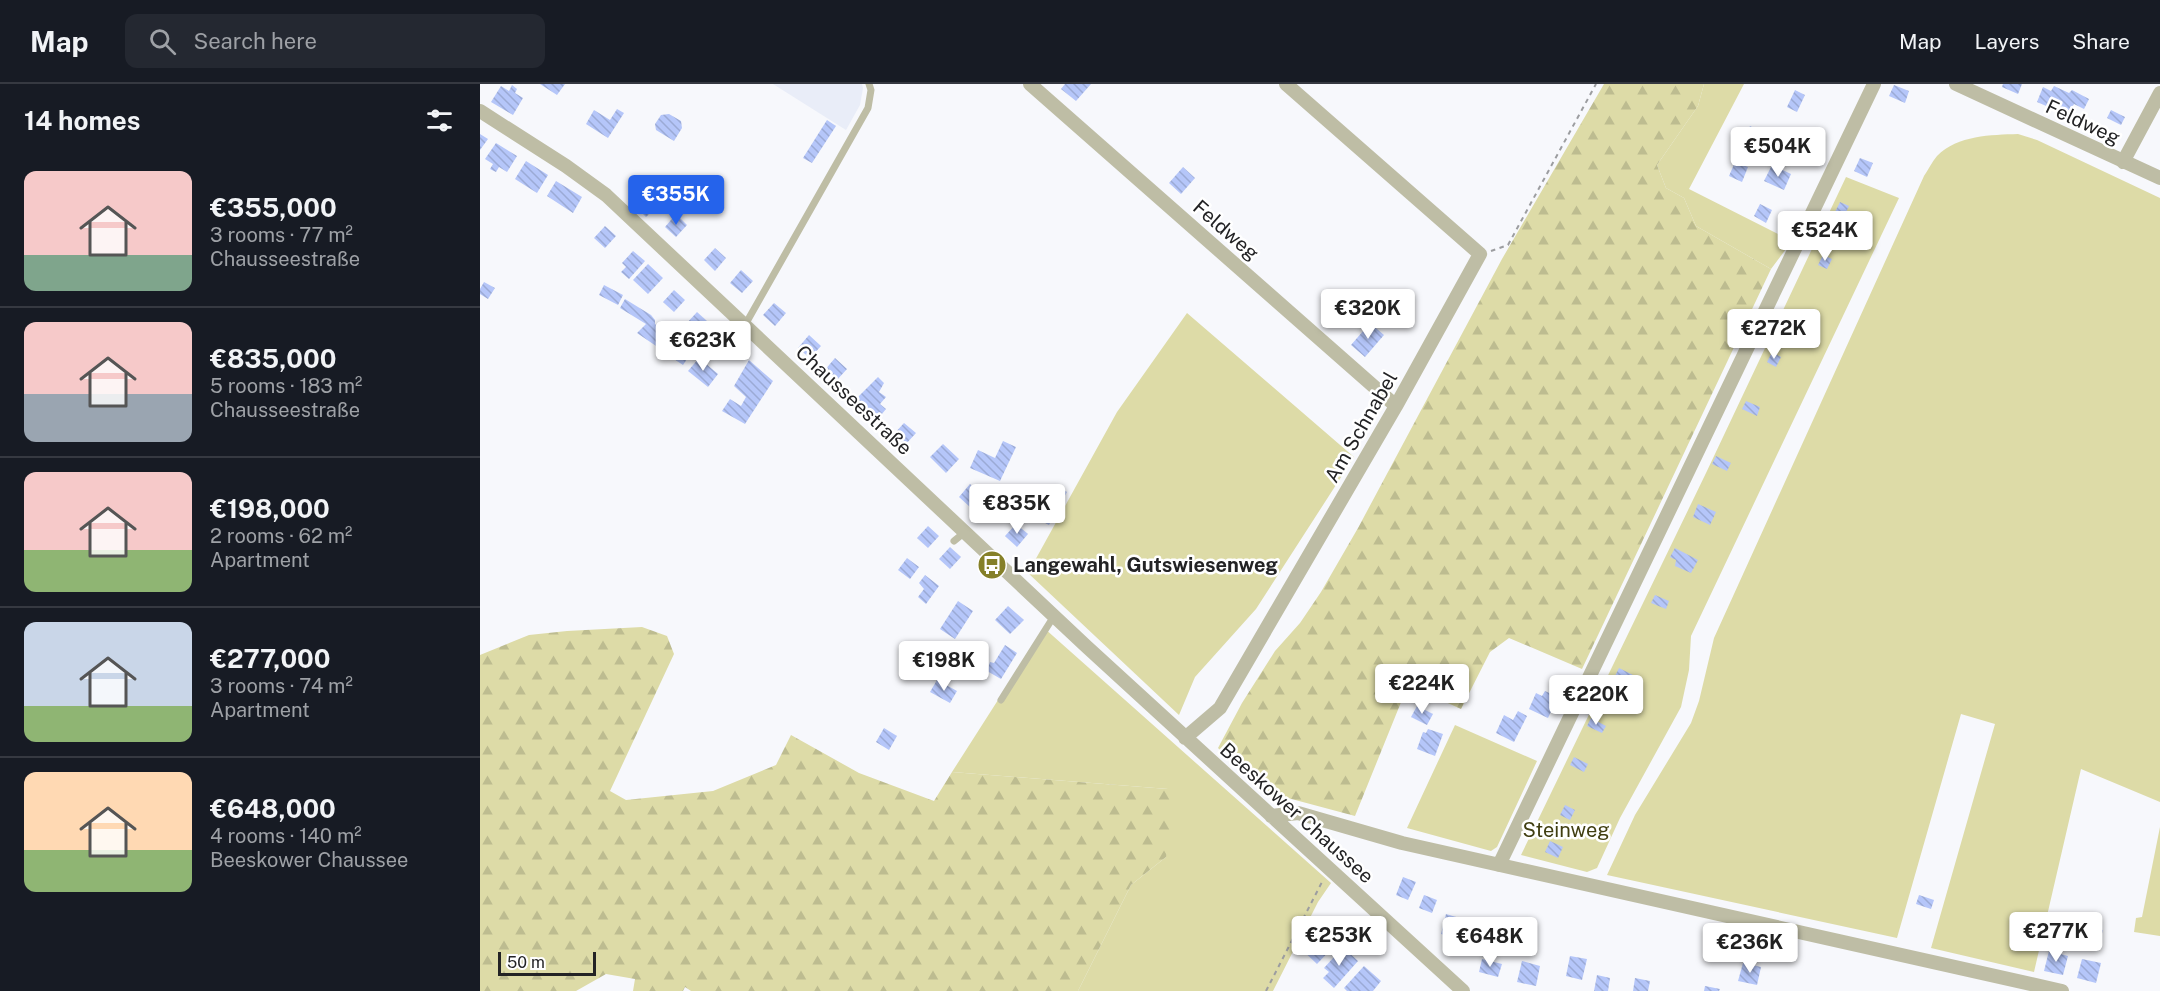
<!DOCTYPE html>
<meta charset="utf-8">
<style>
:root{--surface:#171b24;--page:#242831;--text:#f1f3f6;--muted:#9ea1a6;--line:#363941;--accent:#2563eb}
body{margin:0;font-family:"Public Sans",sans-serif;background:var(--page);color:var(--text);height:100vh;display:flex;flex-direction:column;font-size:22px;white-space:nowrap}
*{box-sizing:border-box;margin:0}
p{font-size:20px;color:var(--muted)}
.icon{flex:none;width:33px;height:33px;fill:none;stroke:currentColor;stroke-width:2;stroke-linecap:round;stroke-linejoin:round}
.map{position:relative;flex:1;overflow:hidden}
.sheet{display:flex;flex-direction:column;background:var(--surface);width:480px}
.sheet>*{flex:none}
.scale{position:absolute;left:18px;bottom:15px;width:98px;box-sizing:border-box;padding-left:6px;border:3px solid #232325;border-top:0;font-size:16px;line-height:21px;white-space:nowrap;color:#232325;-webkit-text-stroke:4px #fff;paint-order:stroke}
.price{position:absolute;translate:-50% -51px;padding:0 14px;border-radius:6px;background:#fff;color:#222;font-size:20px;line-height:39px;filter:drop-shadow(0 2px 3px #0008)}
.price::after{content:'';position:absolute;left:50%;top:36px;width:18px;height:14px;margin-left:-9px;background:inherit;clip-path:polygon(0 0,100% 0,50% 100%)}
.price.current{background:var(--accent);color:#fff}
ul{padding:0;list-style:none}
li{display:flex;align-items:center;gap:18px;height:150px;padding:0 24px}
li+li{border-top:2px solid var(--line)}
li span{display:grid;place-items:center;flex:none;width:168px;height:120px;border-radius:12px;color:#555}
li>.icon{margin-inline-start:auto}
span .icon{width:72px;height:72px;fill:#fffc;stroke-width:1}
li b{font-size:26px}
h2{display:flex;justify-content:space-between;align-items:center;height:72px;padding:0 24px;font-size:26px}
header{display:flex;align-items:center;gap:36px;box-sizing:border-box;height:84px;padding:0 30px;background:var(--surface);border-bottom:2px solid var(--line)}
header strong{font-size:28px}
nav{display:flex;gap:33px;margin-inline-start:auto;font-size:21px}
.search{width:420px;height:54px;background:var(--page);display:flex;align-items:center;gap:15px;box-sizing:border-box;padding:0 21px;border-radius:12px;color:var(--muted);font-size:22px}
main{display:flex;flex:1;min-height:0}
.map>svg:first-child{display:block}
</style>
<header>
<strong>Map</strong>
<div class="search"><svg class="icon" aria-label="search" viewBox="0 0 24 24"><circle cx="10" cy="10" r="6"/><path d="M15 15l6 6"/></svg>Search here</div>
<nav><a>Map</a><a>Layers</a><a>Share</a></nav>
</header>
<main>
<section class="sheet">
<h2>14 homes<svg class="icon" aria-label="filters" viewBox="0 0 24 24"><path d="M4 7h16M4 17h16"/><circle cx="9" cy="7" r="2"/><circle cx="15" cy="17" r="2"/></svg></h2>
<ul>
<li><span style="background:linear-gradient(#f6c9c9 70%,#7fa58c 0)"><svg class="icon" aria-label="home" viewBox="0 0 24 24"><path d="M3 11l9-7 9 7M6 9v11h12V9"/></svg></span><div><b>€355,000</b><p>3 rooms · 77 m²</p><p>Chausseestraße</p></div></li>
<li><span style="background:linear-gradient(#f6c9c9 60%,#9aa5b1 0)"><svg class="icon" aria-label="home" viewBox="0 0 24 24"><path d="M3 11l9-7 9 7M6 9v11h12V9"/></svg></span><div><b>€835,000</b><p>5 rooms · 183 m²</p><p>Chausseestraße</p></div></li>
<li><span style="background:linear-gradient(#f6c9c9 65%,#8fb573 0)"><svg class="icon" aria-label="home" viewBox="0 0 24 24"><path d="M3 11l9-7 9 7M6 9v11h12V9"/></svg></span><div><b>€198,000</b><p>2 rooms · 62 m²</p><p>Apartment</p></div></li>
<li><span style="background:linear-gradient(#c9d6e8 70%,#8fb573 0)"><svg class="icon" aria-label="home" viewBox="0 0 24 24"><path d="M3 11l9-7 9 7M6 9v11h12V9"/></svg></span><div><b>€277,000</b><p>3 rooms · 74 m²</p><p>Apartment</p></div></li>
<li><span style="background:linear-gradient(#ffd9b3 65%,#8fb573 0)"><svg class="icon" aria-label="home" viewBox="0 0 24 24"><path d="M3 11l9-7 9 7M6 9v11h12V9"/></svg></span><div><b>€648,000</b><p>4 rooms · 140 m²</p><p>Beeskower Chaussee</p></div></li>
</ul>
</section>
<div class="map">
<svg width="1680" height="907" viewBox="0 0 1680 907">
<defs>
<pattern id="forest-firs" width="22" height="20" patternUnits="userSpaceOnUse" patternTransform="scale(1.5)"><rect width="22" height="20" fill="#dddba7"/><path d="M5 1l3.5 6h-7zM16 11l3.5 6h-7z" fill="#bdbc90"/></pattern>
<pattern id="building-back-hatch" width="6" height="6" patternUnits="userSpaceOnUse" patternTransform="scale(1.5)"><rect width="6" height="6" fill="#b5c6f9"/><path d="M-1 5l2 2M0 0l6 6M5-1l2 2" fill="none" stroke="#9baad5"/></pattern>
</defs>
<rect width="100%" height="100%" fill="#f7f8fc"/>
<path fill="#e9edf8" d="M293,0H382L383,4L380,21L366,46Z"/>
<path fill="#dddba7" d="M1224,0H1264L1209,105L1312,157L1291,185L1216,142L1204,114L1186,104L1177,81L1218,22Z
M1538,50L1557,56L1680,114V718L1601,685L1554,888L1451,864L1515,640L1481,630L1417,854L1127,791L1155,731L1211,639L1219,617L1234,554L1444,92C1448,86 1452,78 1457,72C1478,51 1511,51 1538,50Z
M1366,93L1419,114L1211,552L1209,586L1201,623L1140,734L1117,784L1107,788L1041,771L1226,389Z
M707,229L874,373L776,525L715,593L699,631L548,489L637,328Z
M564,544L851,799L838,818L793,907H598L651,801L686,773L688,705L472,688Z
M975,641L1057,677L1017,763L1011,767L927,744Z
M1680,743V852L1654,848L1656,834L1662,833Z"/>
<path fill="url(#forest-firs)" d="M1124,0H1224L1218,22L1177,81L1186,104L1204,114L1216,142L1291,185L1102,585L1029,554L1010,568L981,625L928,601L875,732L782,707L738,664L762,619L795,567L820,539L841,508L878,444L1022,175Z
M162,543L187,552L194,570L130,707L146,716L233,707L296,681L311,651L379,689L454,717L472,688L688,705L696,721L686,773L651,801L598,907H211L205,903L203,907H153L155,895L126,890L96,907H0V571L49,551L87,547Z"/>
<path fill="url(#building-back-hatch)" d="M60,0H85L77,11Z
M585,0H611L596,17L581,5Z
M1523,0H1542L1538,10L1522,3Z
M32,1L37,5L35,9L43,14L33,31L11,18L21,2L29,7Z
M1414,1L1429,7L1425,19L1409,12Z
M1574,2L1589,9L1592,6L1609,15L1604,25L1594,20L1590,27L1583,23L1580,28L1557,18L1563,3L1571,7Z
M1315,6L1325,11L1317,28L1307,23Z
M137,25L144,29L128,54L106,40L114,26L130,36Z
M1631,26L1645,33L1641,41L1627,34Z
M189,30L201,37L202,44L194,57L176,46L175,40L181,31Z
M347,36L356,42L332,79L323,74Z
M1270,42L1280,47L1274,60L1264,55Z
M1312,43L1324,49L1315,68L1287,54L1292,44L1308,52Z
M0,50L8,55L0,66Z
M16,59L37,72L27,88L19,83L16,88L10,85L13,80L5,75Z
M1380,74L1393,79L1387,93L1374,87Z
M46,77L68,91L57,109L35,95Z
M1255,78L1268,83L1262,98L1249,92Z
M1292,81L1311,90L1304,106L1284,97Z
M703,83L715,94L701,110L689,99Z
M76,97L102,113L93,129L67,112Z
M157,106L175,124L166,133L148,115Z
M1360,118L1369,122L1364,132L1355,128Z
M1280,120L1292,126L1286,139L1274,132Z
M196,130L207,141L196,153L185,143Z
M1370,140L1379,146L1374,154L1365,149Z
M125,142L136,152L125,164L114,154Z
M235,164L246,174L235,187L224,176Z
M153,167L165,177L149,195L141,188L146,183L142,179Z
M1343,171L1352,175L1347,185L1338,181Z
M168,180L183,194L168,210L153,196Z
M261,186L273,197L262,209L250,199Z
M4,198L15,204L8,215L0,210V205Z
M124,201L143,211L138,221L119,211Z
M194,206L205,216L194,228L183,218Z
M145,215L171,231L175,236V240L189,250L179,264L157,249L166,240L140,224Z
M294,219L306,229L295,242L283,231Z
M1321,225L1330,230L1325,240L1316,235Z
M217,228L228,238L217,250L206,240Z
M890,239L904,251L885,273L871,261Z
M329,251L341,262L330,274L318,264Z
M242,252L254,262L243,274L231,264Z
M197,259L211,269L203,281L188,271Z
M1292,268L1301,273L1296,283L1287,278Z
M219,274L238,290L228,303L208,287Z
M355,274L367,285L356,297L344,287Z
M269,276L293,297L265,340L242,327L250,315L261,322L266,313L254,302Z
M398,293L404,299L399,308L406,313L400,320L406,325L397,336L375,316Z
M1266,317L1280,323L1277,332L1262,325Z
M424,339L436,349L425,361L413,351Z
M523,357L536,363L520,397L490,384L498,366L515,374Z
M463,360L479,375L466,389L450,373Z
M1236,372L1251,379L1247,387L1232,380Z
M490,400L501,411L490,423L479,413Z
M577,402L587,408L569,441L543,427L548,417L564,426Z
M1218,420L1236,428L1230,441L1213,433Z
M536,440L548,450L537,463L525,452Z
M448,442L459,452L448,464L437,454Z
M470,463L481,473L470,485L459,475Z
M1195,464L1218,476L1211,489L1195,482L1196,476L1190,473Z
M427,474L439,483L430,495L418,486Z
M445,491L459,502L446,520L438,513L444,505L439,499Z
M1175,511L1189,517L1186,525L1171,519Z
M478,517L493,527L475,555L460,545Z
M528,522L544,536L530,550L515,536Z
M525,561L537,569L521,595L507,587L510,578L514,579Z
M489,573L502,579L498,587L485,581Z
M1139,584L1153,591L1149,599L1135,592Z
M457,596L477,607L470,619L450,608Z
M1065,607L1078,613L1068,634L1049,625L1056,609L1062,612Z
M937,622L953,630L947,641L931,633Z
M1038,627L1047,632L1034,658L1016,649L1024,631L1033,636Z
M1111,634L1126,642L1122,649L1107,642Z
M404,644L417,652L409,666L396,658Z
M948,645L963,650L955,672L937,665L943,648L946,649Z
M1094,673L1108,680L1104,688L1090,681Z
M1085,721L1095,726L1090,736L1080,731Z
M1070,757L1083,763L1078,774L1065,768Z
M923,793L936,798L928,816L916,811Z
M944,811L957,816L952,829L939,824Z
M1439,811L1454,816L1451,825L1436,820Z
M966,830L983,835L981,843L974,841L971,853L961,850Z
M1585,837L1623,846L1620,857L1582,848Z
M844,843L853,850L848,855L855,861L837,880L819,863L837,845L840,847Z
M863,863L878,877L854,904L843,894L849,888L844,884Z
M1569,867L1588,872L1583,891L1564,887Z
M1090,872L1107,875L1102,896L1086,892Z
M1002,875L1022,880L1018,893L999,888Z
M1602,875L1621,879L1616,899L1597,894Z
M1042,877L1060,882L1056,902L1037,898Z
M1263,879L1281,883L1277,901L1258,897Z
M884,882L901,897L893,907H867L864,904Z
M1117,891L1130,894L1128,907H1114Z
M1155,894L1170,897L1168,907H1153Z
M1225,902L1240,905L1239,907H1224Z"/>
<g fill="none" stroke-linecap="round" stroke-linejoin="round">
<path stroke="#9c9da0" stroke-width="2" stroke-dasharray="4.5 4.5" stroke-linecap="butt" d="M1011,167L1028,161L1116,0
M786,907L843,796"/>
<path stroke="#bebda5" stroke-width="7" d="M265,241L388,24L391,6L389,0
M474,457L485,448
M521,616L574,532"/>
<path stroke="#bebda5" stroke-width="14" d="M550,0L916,322
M1476,0L1680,94
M0,27L86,82L126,111L607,563L983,907
M1643,78L1680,9
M705,654L740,624L916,322L1000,170L806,0
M791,732L818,729L922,759L1582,907
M1019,781L1394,0"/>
</g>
<defs>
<g id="bus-disc" transform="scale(1.5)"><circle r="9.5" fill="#858028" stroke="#fff"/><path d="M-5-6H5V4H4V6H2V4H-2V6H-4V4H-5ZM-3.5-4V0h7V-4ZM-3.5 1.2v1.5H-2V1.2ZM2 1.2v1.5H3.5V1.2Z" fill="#fff"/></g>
</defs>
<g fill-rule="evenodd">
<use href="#bus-disc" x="512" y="481"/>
</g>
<g text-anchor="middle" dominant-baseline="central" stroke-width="5" stroke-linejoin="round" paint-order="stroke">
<g font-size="20" fill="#232325" stroke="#fff">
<text transform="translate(1603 38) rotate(25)">Feldweg</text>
<text transform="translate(746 146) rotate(41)">Feldweg</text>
<text transform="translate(374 316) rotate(43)">Chausseestraße</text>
<text transform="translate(881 343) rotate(-60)">Am Schnabel</text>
<text transform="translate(817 729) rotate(42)">Beeskower Chaussee</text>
</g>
<g font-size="20" font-weight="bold" fill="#232325" stroke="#fff" text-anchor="start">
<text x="533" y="481">Langewahl, Gutswiesenweg</text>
</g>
<g font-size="20" fill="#403e11" stroke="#fff">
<text x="1086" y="746">Steinweg</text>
</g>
</g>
</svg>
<div class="scale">50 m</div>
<b class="price" style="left:1298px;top:94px">€504K</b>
<b class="price current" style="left:196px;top:142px">€355K</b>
<b class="price" style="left:1345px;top:178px">€524K</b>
<b class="price" style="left:888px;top:256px">€320K</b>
<b class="price" style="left:1294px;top:276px">€272K</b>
<b class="price" style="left:223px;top:288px">€623K</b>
<b class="price" style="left:537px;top:451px">€835K</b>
<b class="price" style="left:464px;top:608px">€198K</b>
<b class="price" style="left:942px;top:631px">€224K</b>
<b class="price" style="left:1116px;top:642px">€220K</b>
<b class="price" style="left:1576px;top:879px">€277K</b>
<b class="price" style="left:859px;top:883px">€253K</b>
<b class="price" style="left:1010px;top:884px">€648K</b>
<b class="price" style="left:1270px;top:890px">€236K</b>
</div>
</main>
